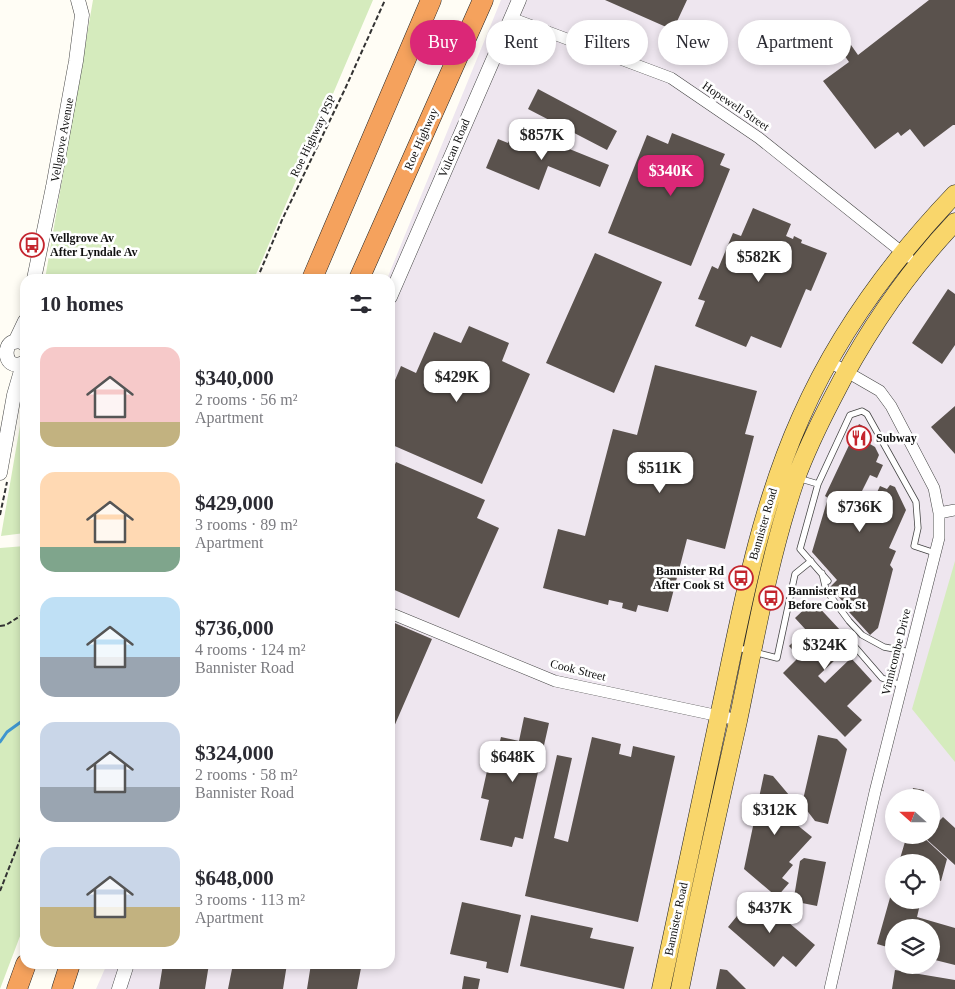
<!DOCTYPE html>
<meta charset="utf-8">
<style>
:root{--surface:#fff;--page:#f7f7f7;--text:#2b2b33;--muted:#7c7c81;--accent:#db2777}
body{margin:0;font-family:"Times New Roman",serif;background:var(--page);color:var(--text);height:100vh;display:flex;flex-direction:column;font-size:19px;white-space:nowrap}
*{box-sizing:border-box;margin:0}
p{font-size:16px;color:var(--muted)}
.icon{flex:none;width:28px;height:28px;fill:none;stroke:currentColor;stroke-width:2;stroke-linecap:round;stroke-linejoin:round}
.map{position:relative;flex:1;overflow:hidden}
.panel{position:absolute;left:20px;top:274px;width:375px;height:695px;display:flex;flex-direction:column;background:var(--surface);border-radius:15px;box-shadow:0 2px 8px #0003}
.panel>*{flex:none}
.hud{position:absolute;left:410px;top:20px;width:470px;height:45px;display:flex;gap:10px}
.needle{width:32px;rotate:291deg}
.fabs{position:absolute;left:885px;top:789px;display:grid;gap:10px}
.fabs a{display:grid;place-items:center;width:55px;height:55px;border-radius:50%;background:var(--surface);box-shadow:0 2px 8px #0003;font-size:25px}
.price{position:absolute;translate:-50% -42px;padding:0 11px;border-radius:10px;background:#fff;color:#222;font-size:16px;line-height:32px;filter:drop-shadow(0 1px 2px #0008)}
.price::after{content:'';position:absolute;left:50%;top:30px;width:15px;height:11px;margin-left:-8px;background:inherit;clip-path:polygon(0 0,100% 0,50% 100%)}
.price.on{background:var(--accent);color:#fff}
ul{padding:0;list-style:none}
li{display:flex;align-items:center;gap:15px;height:125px;padding:0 20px}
li span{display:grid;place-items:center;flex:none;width:140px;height:100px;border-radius:15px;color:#555}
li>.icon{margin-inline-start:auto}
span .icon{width:60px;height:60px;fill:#fffc;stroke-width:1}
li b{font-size:21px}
h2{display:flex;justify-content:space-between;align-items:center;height:60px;padding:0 20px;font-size:21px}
.tag{padding:0 18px;border-radius:22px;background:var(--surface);box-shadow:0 2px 8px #0003;font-size:18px;line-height:45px}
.tag.on{background:var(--accent);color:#fff}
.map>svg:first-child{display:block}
</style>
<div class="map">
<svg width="955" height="989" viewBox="0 0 955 989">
<rect width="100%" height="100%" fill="#fffdf5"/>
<path fill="#eee6ef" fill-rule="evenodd" d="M501,0H955V989H96L107,964H390V279H387ZM894,798H931V835H894ZM894,862H931V900H894ZM894,928H931V965H894Z"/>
<path fill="#d5ebbd" d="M93,0H373L254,279H45Z
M25,397V533L1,536Z
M25,546V923L0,989V548Z
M955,561V762L912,709Z"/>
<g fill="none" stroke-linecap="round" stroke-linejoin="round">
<path stroke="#3f96cf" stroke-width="3" d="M0,742L7,732L25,719"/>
</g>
<path fill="#5a524d" d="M605,0H687L673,30Z
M929,0H955V125H953L924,147L910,129L901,136L898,132L875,149L823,81L849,62L842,52L851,45L858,55Z
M538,89L617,131L607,150L528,109Z
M515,127L609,165L600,187L548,166L539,190L486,168L498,139L508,143Z
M672,133L725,154L720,165L730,169L691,266L608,233L647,135L668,144Z
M753,208L791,224L786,236L793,239L794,236L802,240L801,243L827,253L811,291L806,289L781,348L751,336L746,347L695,326L705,301L698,299L712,266L718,269L733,233L741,236Z
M595,253L662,282L614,393L546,363Z
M948,289L955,294V345L942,364L912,343Z
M469,326L509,343L502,361L530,374L482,484L390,444V436L395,425L390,422V392L401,366L416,373L434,332L461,343Z
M655,365L757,391L745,434L754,436L725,549L687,539L668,612L638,605L636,612L622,608L623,603L609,600L608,605L543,588L558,529L585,536L613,429L637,435Z
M955,406V454L931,427Z
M859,424L865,427L872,440L870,444L875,447L879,455L876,462L883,465L877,478L870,475L859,497L872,503L880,486L887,489L890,485L895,487L906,510L889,548L896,551L890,565L893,569L878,628L870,635L849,612L851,611L830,587L837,580L812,552L828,498L825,496Z
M396,462L485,500L477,518L499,528L459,618L390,588V476Z
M813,601L841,631L824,648L836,659L818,676L825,683L851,658L872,681L847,706L862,720L845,737L783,673L799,657L789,646L806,630L795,618Z
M390,621L432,639L390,736Z
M524,717L549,723L523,839L515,837L512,847L480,840L489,800L481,798L493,744L499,745L501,737L519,741Z
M818,735L837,739L847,749L828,824L815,821L802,804Z
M592,737L621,744L619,754L631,757L633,746L675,756L638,922L525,896L557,755L572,758L554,838L568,842Z
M764,774L773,776L805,814L796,824L812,837L789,862L793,865L782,878L789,883L777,897L744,869Z
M913,788L924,790L922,798H911Z
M943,817L955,828V865L924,837L926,835H931V829Z
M907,835L923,837L947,859L941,881L931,878V862H899Z
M804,858L826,862L817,906L797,902L794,897L800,861Z
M893,887L894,900H921L917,917L955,928V965L931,959V928H894V949L877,944Z
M755,894L815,945L796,967L783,956L774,967L728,927Z
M462,902L521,915L508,973L486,968L487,962L450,954Z
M531,915L593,928L590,938L634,947L624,989L520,966Z
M163,964H209L205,989H159Z
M233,964H287L283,989H228Z
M311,964H335L361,968L357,989H307Z
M720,969L727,970L746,989H716Z
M895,970L955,980V989H892Z
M464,976L480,979L478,989H462Z"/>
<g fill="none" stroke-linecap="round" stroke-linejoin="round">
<g stroke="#444" stroke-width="7">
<path id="service" d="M798,478L818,484L850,415L862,411L867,414L916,502L918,528L914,546L935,553
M818,484L800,549L828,581
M822,573L826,590L849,621L862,635L884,647L910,652
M843,633L882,678L901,685
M735,647L777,658L795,574L811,561"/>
</g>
<g stroke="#444" stroke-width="12">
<path id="minor" d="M511,18L671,78L759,138L908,257
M828,361L880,391L891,406L934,488L939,513V538L875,792L830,989
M939,513L955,510
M390,613L555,681L738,720"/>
</g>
<g stroke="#444" stroke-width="15">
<path id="tertiary" d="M34,279L53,187L76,61L82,15L78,0
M390,297L519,0
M15,342L25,321
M25,344C1,329 0,376 25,362
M0,473L14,395L23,364
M119,989L127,964"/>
</g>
<g stroke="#222" stroke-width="19">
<path id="primary" d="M661,989C683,889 703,788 725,688C744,596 762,504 801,417C838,333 892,260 955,194
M680,989C698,899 718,810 738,721C755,639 769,557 796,478C806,451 819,424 832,399C865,334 905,275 955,222"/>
</g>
<g stroke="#222" stroke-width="21">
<path id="motorway" d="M312,279L431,0
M359,279L483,0
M17,989L26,964
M62,989L70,964"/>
</g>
<path stroke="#333" stroke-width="2" stroke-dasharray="5 2.5" stroke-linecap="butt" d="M257,279L282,220L345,89L385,0
M0,515L7,482
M0,626L6,625L25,613
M0,891L25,827"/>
<use href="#service" stroke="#fff" stroke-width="5.5"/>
<use href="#minor" stroke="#fff" stroke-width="11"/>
<use href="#tertiary" stroke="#fff" stroke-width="14"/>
<use href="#primary" stroke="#f9d66b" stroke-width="18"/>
<use href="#motorway" stroke="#f5a25d" stroke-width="20"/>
</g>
<defs>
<g id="bus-ring" transform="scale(1.25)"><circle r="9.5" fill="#fff" stroke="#c4262e" stroke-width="1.5"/><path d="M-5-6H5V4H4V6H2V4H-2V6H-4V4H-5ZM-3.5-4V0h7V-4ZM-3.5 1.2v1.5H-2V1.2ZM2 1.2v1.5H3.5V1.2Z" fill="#c4262e"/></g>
<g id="restaurant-ring" transform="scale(1.25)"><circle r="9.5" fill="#fff" stroke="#c4262e" stroke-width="1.5"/><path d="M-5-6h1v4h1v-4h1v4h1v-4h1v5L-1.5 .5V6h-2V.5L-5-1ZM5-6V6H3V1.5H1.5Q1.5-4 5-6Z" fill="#c4262e"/></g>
</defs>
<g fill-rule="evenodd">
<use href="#bus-ring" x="32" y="245"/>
<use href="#restaurant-ring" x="859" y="438"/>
<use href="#bus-ring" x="741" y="578"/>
<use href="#bus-ring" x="771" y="598"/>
</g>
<g text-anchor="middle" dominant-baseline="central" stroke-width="5" stroke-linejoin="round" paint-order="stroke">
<g font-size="12" fill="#111" stroke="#fff">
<text transform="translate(736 106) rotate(34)">Hopewell Street</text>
<text transform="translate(313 136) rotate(-64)">Roe Highway PSP</text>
<text transform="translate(421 139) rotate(-66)">Roe Highway</text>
<text transform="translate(62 140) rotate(-80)">Vellgrove Avenue</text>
<text transform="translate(454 148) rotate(-67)">Vulcan Road</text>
<text transform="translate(763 524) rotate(-74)">Bannister Road</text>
<text transform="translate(896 652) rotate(-76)">Vinnicombe Drive</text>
<text transform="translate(578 670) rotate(14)">Cook Street</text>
<text transform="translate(676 919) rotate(-78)">Bannister Road</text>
</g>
<g font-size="12" font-weight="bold" fill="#111" stroke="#fff" text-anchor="start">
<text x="50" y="238">Vellgrove Av<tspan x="50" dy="14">After Lyndale Av</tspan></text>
<text x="876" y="438">Subway</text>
<text x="724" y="571" text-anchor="end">Bannister Rd<tspan x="724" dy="14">After Cook St</tspan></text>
<text x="788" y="591">Bannister Rd<tspan x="788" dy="14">Before Cook St</tspan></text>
</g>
</g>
</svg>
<div class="fabs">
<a><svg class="needle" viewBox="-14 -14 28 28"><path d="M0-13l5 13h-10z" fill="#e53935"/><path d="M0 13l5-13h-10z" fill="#7c7c81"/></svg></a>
<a><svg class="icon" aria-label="locate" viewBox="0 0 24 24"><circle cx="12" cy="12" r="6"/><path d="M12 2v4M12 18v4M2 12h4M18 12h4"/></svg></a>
<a><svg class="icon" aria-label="layers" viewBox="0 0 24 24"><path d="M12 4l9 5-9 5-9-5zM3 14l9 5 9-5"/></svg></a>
</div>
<b class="price" style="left:542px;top:161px">$857K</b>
<b class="price on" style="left:671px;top:197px">$340K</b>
<b class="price" style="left:759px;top:283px">$582K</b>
<b class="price" style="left:457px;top:403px">$429K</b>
<b class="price" style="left:660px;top:494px">$511K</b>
<b class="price" style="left:860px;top:533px">$736K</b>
<b class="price" style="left:825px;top:671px">$324K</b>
<b class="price" style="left:513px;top:783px">$648K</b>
<b class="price" style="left:775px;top:836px">$312K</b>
<b class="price" style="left:770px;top:934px">$437K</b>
<div class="hud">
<a class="tag on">Buy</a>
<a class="tag">Rent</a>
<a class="tag">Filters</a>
<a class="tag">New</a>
<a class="tag">Apartment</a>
</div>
<section class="panel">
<h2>10 homes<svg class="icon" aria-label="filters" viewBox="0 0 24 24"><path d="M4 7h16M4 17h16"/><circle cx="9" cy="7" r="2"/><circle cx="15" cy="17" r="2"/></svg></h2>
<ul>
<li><span style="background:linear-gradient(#f6c9c9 75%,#c2b280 0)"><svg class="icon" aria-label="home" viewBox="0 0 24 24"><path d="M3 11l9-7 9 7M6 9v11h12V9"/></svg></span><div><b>$340,000</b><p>2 rooms · 56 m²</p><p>Apartment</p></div></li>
<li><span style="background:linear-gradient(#ffd9b3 75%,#7fa58c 0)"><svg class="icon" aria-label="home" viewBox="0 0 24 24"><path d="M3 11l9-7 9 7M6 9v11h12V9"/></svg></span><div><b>$429,000</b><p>3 rooms · 89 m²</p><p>Apartment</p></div></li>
<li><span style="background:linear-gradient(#bfe0f5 60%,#9aa5b1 0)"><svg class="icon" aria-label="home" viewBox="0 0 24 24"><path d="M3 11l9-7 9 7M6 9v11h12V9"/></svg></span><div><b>$736,000</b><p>4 rooms · 124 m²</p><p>Bannister Road</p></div></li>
<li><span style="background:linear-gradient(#c9d6e8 65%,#9aa5b1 0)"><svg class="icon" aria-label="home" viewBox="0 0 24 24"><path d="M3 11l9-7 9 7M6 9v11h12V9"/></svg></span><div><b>$324,000</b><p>2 rooms · 58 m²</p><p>Bannister Road</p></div></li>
<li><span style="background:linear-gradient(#c9d6e8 60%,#c2b280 0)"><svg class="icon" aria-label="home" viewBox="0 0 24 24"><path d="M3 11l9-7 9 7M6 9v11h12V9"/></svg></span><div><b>$648,000</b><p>3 rooms · 113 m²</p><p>Apartment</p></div></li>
</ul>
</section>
</div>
